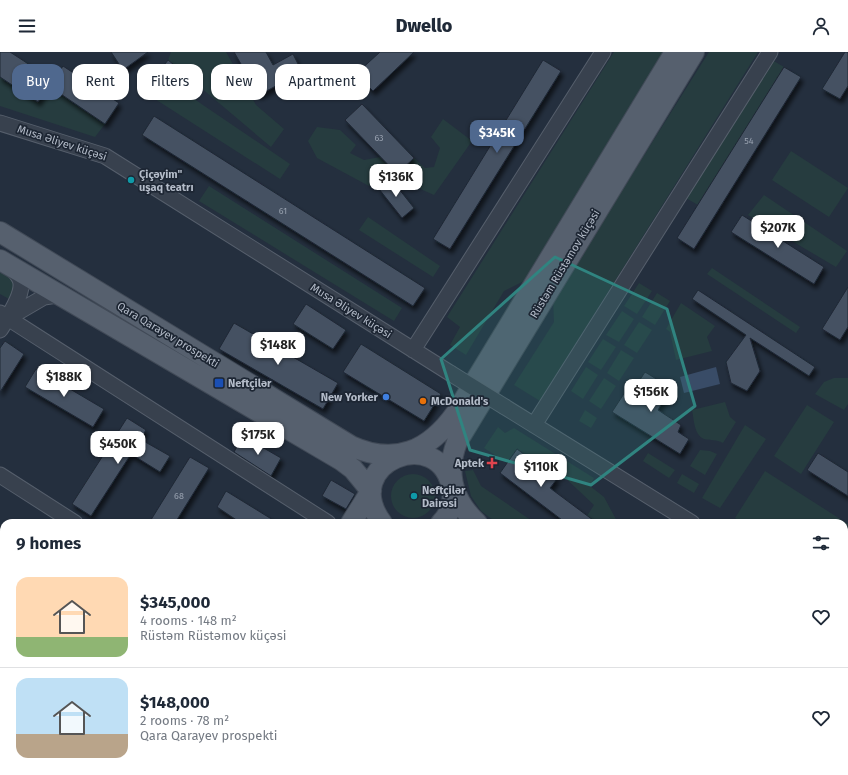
<!DOCTYPE html>
<meta charset="utf-8">
<style>
:root{--surface:#fff;--page:#f6f6f7;--text:#1f2937;--muted:#747a83;--line:#e0e1e3;--accent:#4f688e}
body{margin:0;font-family:"Fira Sans",sans-serif;background:var(--page);color:var(--text);height:100vh;display:flex;flex-direction:column;font-size:15px;white-space:nowrap}
*{box-sizing:border-box;margin:0}
p{font-size:13px;color:var(--muted)}
.icon{flex:none;width:22px;height:22px;fill:none;stroke:currentColor;stroke-width:2;stroke-linecap:round;stroke-linejoin:round}
.map{position:relative;flex:1;overflow:hidden}
.panel{position:absolute;left:0px;top:467px;width:848px;height:256px;display:flex;flex-direction:column;background:var(--surface);border-radius:12px 12px 0 0;box-shadow:0 1px 3px #0004}
.panel>*{flex:none}
.top-card{position:absolute;left:12px;top:12px;width:400px;height:36px;display:flex;gap:8px}
.price{position:absolute;translate:-50% -34px;padding:0 9px;border-radius:8px;background:#fff;color:#222;font-size:13px;line-height:26px;filter:drop-shadow(0 1px 2px #0008)}
.price::after{content:'';position:absolute;left:50%;top:24px;width:12px;height:9px;margin-left:-6px;background:inherit;clip-path:polygon(0 0,100% 0,50% 100%)}
.price.current{background:var(--accent);color:#fff}
ul{padding:0;list-style:none}
li{display:flex;align-items:center;gap:12px;height:100px;padding:0 16px}
li+li{border-top:1px solid var(--line)}
li span{display:grid;place-items:center;flex:none;width:112px;height:80px;border-radius:12px;color:#555}
li>.icon{margin-inline-start:auto}
span .icon{width:48px;height:48px;fill:#fffc;stroke-width:1}
li b{font-size:17px}
h2{display:flex;justify-content:space-between;align-items:center;height:48px;padding:0 16px;font-size:17px}
.tag{padding:0 14px;border-radius:12px;background:var(--surface);box-shadow:0 1px 3px #0004;font-size:14px;line-height:36px}
.tag.current{background:var(--accent);color:#fff}
header{display:flex;justify-content:space-between;align-items:center;height:52px;padding:0 16px;background:var(--surface);font-size:18px;font-weight:800}
.map>svg:first-child{display:block}
</style>
<header><svg class="icon" aria-label="menu" viewBox="0 0 24 24"><path d="M4 6h16M4 12h16M4 18h16"/></svg>Dwello<svg class="icon" aria-label="person" viewBox="0 0 24 24"><circle cx="12" cy="8" r="4"/><path d="M4 21q1-7 8-7t8 7"/></svg></header>
<div class="map">
<svg width="848" height="723" viewBox="0 0 848 723">
<defs>
<filter id="shadow"><feDropShadow dx="2.5" dy="4.5" stdDeviation="2" flood-color="#0009"/></filter>
</defs>
<rect width="100%" height="100%" fill="#242f3e"/>
<path fill="#263c3f" d="M171,0H226L256,53L284,77L271,95L168,8Z
M614,0H666L524,229L504,239L466,303L450,293L460,275L447,265Z
M709,0H758L540,349L514,333L554,270L553,248Z
M772,8L784,15L698,153L684,145Z
M159,21L175,34L290,112L280,127L144,40Z
M0,25L38,50L49,34L105,72L95,85L0,54Z
M443,67L472,89L434,143L416,135L397,122L414,106L425,116L434,115L440,96L431,85Z
M317,75L340,78L356,93L350,101L364,108L380,105L392,117L369,134L317,106L308,89Z
M791,99L848,136L829,165L772,128Z
M209,134L402,256L394,269L199,149Z
M764,143L847,199L836,215L748,163Z
M368,165L440,214L433,225L359,178Z
M712,216L800,275L796,281L707,222Z
M0,220L18,231L9,247L0,242Z
M639,231L652,239L637,262L624,254Z
M657,241L670,249L655,273L642,265Z
M681,251L715,274L707,285L712,299L676,308L670,280L666,277Z
M622,259L634,267L619,290L606,283Z
M639,270L652,278L637,301L624,293Z
M603,287L616,295L601,318L588,310Z
M621,298L634,306L619,329L607,321Z
M586,315L598,323L583,347L571,339Z
M604,326L616,334L601,357L589,349Z
M834,326H848V352L844,358L815,342L824,330Z
M725,350L730,365L736,370L723,391C716,387 711,389 704,387C694,383 694,367 692,358Z
M807,353L834,370L801,422L774,404Z
M585,358L597,366L591,376L579,369Z
M745,373L766,387L720,456L702,446Z
M498,375L505,381L514,376L594,426L590,434L604,445L618,471H597L587,464L594,453L561,422L557,427L517,398L507,411L484,396Z
M700,398L710,399L717,402L705,423L690,414Z
M648,401L675,418L669,426L643,409Z
M473,418L481,434L535,471H497L481,459L471,444L465,419Z
M765,419L848,472V537L844,535V471H743L735,466Z
M682,422L699,432L694,441L677,431Z
M391 444a22 22 0 1 1 44 0a22 22 0 1 1-44 0Z
M844,584L848,586V684L844,681Z
M216,719H258L255,723H214Z
M714,719H802L799,723H721Z"/>
<path fill="#394c67" d="M716,315L720,332L684,341L680,325Z"/>
<path fill="#455162" stroke="#1f2835" filter="url(#shadow)" d="M0,0H10L53,28L38,50L0,25Z
M111,0H148L123,18Z
M234,0H266L273,13L293,2L302,20L259,43Z
M380,0H414L373,39L356,22Z
M845,0H848V34L840,47L822,37Z
M168,8L185,22L175,34L159,20Z
M543,8L561,19L450,197L433,187Z
M63,14L119,51L105,72L49,34Z
M784,15L801,25L694,197L677,186Z
M362,52L414,106L397,122L345,68Z
M154,64L425,236L413,254L142,83Z
M391,127L414,156L402,166L379,137Z
M742,163L824,215L814,232L731,180Z
M848,235V275L840,288L822,277Z
M698,238L815,315L809,324L750,286L760,319L747,339L731,331L726,310L746,283L692,247Z
M306,252L346,278L333,297L293,272Z
M234,271L338,331L323,357L219,297Z
M5,289L24,302L0,340V296Z
M361,292L441,342L424,369L343,320Z
M36,317L104,357L93,375L25,335Z
M645,320L663,331L666,344L658,358L681,373L678,380L689,387L680,402L612,360L627,337L632,340Z
M127,366L146,378L140,387L170,404L160,420L131,402L91,464L72,452Z
M243,384L281,406L271,424L234,400Z
M517,397L557,427L550,436L597,471H566L500,421Z
M818,401L848,420V444L807,418Z
M190,405L209,416L175,471H149Z
M331,428L355,442L346,457L322,444Z
M226,439L278,471H241L217,455Z"/>
<g fill="none" stroke-linecap="round" stroke-linejoin="round">
<g stroke="#565f6c" stroke-width="17">
<path id="minor" d="M0,71L105,104L450,321
M0,261L328,471
M8,266L44,245L57,243
M0,278C7,267 22,245 21,232C21,226 16,221 12,216
M413,298L603,0
M505,355L692,471
M534,373L770,0
M0,423L75,471
M844,566L848,568
M0,692L4,694
M44,719L51,723
M701,719L708,723"/>
</g>
<g stroke="#414a57" stroke-width="22">
<path id="major" d="M0,180L351,394C395,414 429,399 456,361L675,0
M0,208L341,408L353,417L371,439L351,471
M382,471C337,410 441,370 452,437C454,450 450,462 441,471
M477,471C452,448 445,421 457,390L694,0
M844,697L848,699
M840,719L846,723
M193,723L196,719
M266,723L269,719"/>
</g>
<use href="#minor" stroke="#38414e" stroke-width="15"/>
<use href="#major" stroke="#56606e" stroke-width="20"/>
<g stroke="#565f6c" stroke-width="17" stroke-linecap="butt">
<path id="minor-bridge" d="M450,321L505,355"/>
</g>
<use href="#minor-bridge" stroke="#38414e" stroke-width="15"/>
</g>
<path fill="#308480" fill-opacity="0.2" stroke="#308480" stroke-width="3" stroke-linejoin="round" d="M555,205L667,257L695,354L591,433L470,398L441,307Z"/>
<g fill="#0f9aa8" stroke="#1d2633" stroke-width="1.5">
<circle cx="131" cy="128" r="4"/>
<circle cx="414" cy="444" r="4"/>
</g>
<rect fill="#1a4fb4" stroke="#1d2633" stroke-width="1.5" x="214" y="326" width="10" height="10" rx="2"/>
<circle fill="#3f7fe0" stroke="#1d2633" stroke-width="1.5" cx="386" cy="345" r="4"/>
<circle fill="#e8710a" stroke="#1d2633" stroke-width="1.5" cx="423" cy="349" r="4"/>
<path fill="#e0444e" stroke="#1d2633" stroke-width="1.5" d="M490 405h4v4h4v4h-4v4h-4v-4h-4v-4h4z"/>
<g text-anchor="middle" dominant-baseline="central" stroke-width="3.5" stroke-linejoin="round" paint-order="stroke">
<g font-size="9" fill="#98a1af">
<text x="379" y="86">63</text>
<text x="749" y="89">54</text>
<text x="283" y="159">61</text>
<text x="179" y="444">68</text>
</g>
<g font-size="11" fill="#b4bcc9" stroke="#1d2633">
<text transform="translate(62 91) rotate(18)">Musa Əliyev küçəsi</text>
<text transform="translate(565 212) rotate(-59)">Rüstəm Rüstəmov küçəsi</text>
<text transform="translate(351 259) rotate(32)">Musa Əliyev küçəsi</text>
<text transform="translate(168 283) rotate(31)">Qara Qarayev prospekti</text>
</g>
<g font-size="11" font-weight="bold" fill="#b4bcc9" stroke="#1d2633" text-anchor="start">
<text x="139" y="122">Çiçəyim"<tspan x="139" dy="13">uşaq teatrı</tspan></text>
<text x="228" y="331">Neftçilər</text>
<text x="378" y="345" text-anchor="end">New Yorker</text>
<text x="431" y="349">McDonald's</text>
<text x="484" y="411" text-anchor="end">Aptek</text>
<text x="422" y="438">Neftçilər<tspan x="422" dy="13">Dairəsi</tspan></text>
</g>
</g>
</svg>
<b class="price current" style="left:497px;top:102px">$345K</b>
<b class="price" style="left:396px;top:146px">$136K</b>
<b class="price" style="left:778px;top:197px">$207K</b>
<b class="price" style="left:278px;top:314px">$148K</b>
<b class="price" style="left:64px;top:346px">$188K</b>
<b class="price" style="left:651px;top:361px">$156K</b>
<b class="price" style="left:258px;top:404px">$175K</b>
<b class="price" style="left:118px;top:413px">$450K</b>
<b class="price" style="left:541px;top:436px">$110K</b>
<div class="top-card">
<a class="tag current">Buy</a>
<a class="tag">Rent</a>
<a class="tag">Filters</a>
<a class="tag">New</a>
<a class="tag">Apartment</a>
</div>
<section class="panel">
<h2>9 homes<svg class="icon" aria-label="filters" viewBox="0 0 24 24"><path d="M4 7h16M4 17h16"/><circle cx="9" cy="7" r="2"/><circle cx="15" cy="17" r="2"/></svg></h2>
<ul>
<li><span style="background:linear-gradient(#ffd9b3 75%,#8fb573 0)"><svg class="icon" aria-label="home" viewBox="0 0 24 24"><path d="M3 11l9-7 9 7M6 9v11h12V9"/></svg></span><div><b>$345,000</b><p>4 rooms · 148 m²</p><p>Rüstəm Rüstəmov küçəsi</p></div><svg class="icon" aria-label="heart" viewBox="0 0 24 24"><path d="M12 20l-8-8c-3-5 5-10 8-4 3-6 11-1 8 4z"/></svg></li>
<li><span style="background:linear-gradient(#bfe0f5 70%,#b9a48a 0)"><svg class="icon" aria-label="home" viewBox="0 0 24 24"><path d="M3 11l9-7 9 7M6 9v11h12V9"/></svg></span><div><b>$148,000</b><p>2 rooms · 78 m²</p><p>Qara Qarayev prospekti</p></div><svg class="icon" aria-label="heart" viewBox="0 0 24 24"><path d="M12 20l-8-8c-3-5 5-10 8-4 3-6 11-1 8 4z"/></svg></li>
</ul>
</section>
</div>
